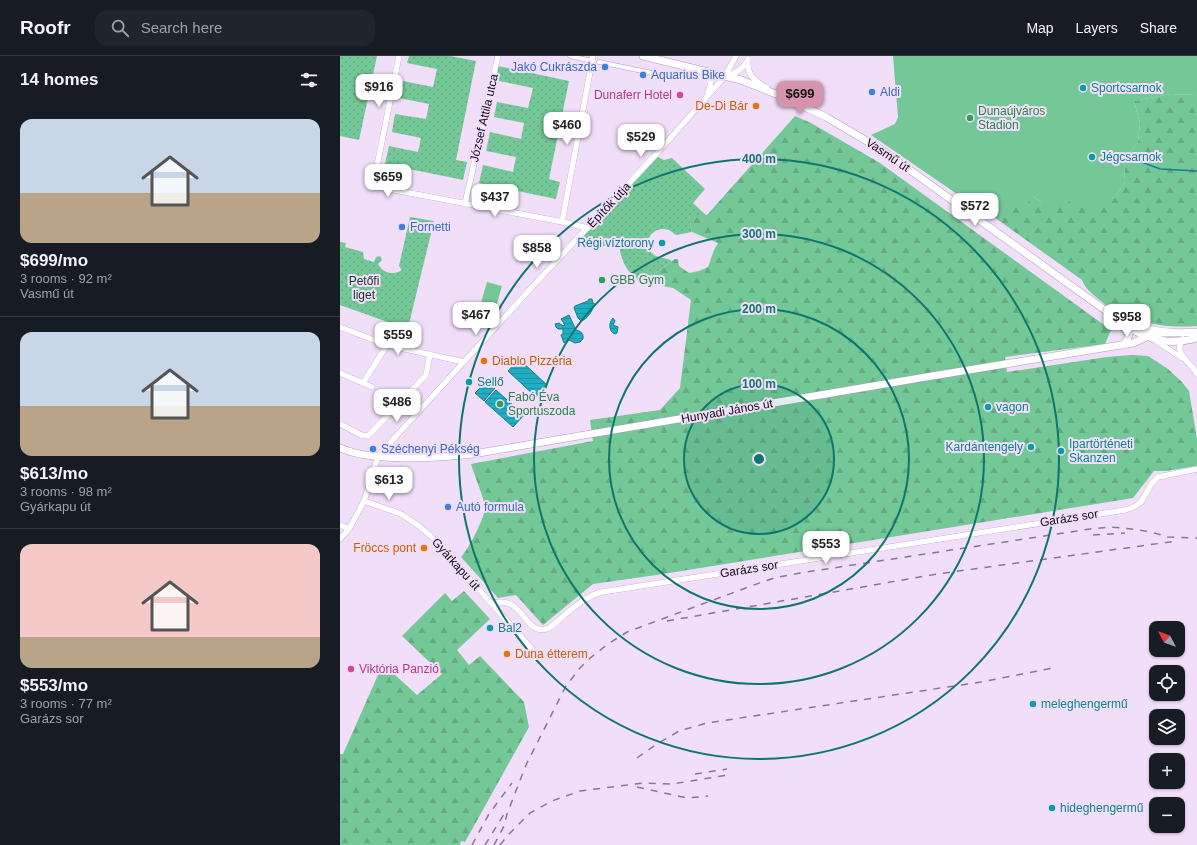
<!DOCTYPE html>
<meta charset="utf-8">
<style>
:root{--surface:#171b24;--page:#20242c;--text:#f1f3f6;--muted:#9ea1a6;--line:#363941;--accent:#d594ab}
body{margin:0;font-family:Helvetica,sans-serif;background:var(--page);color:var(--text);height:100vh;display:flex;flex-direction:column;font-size:15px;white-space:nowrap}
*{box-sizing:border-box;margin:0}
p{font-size:13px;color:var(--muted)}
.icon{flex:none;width:22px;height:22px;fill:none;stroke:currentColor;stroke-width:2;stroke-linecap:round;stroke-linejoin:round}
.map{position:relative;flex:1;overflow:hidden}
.sheet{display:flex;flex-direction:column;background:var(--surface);width:340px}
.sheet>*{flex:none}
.needle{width:26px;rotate:311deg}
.tools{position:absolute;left:809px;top:565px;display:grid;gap:8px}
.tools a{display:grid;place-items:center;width:36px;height:36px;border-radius:8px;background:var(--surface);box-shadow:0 1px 3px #0004;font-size:20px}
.price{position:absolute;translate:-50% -34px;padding:0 9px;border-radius:8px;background:#fff;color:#222;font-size:13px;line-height:26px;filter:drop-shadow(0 1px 2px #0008)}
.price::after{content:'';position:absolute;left:50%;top:24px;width:12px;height:9px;margin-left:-6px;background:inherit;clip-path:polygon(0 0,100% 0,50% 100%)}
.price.selected{background:var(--accent);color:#111}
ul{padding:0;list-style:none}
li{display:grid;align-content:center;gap:8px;height:212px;padding:0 20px}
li+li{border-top:1px solid var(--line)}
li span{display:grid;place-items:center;height:124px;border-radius:12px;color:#555}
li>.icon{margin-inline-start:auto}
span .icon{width:72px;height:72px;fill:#fffc;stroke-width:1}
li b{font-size:17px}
h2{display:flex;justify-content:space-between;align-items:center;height:48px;padding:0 20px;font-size:17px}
header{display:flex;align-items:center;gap:24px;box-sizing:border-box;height:56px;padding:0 20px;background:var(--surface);border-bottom:1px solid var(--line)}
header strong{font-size:19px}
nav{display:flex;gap:22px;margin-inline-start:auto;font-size:14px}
.search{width:280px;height:36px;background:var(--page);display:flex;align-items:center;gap:10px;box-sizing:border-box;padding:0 14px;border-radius:12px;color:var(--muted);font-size:15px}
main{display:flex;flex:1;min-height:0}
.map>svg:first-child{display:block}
</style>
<header>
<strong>Roofr</strong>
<div class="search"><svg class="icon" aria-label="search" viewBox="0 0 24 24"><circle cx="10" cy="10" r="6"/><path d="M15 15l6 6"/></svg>Search here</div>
<nav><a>Map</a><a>Layers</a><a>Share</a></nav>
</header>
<main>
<section class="sheet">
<h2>14 homes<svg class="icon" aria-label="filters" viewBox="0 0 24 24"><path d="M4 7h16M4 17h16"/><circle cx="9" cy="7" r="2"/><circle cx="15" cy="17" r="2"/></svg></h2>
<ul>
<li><span style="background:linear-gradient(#c9d6e8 60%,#b9a48a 0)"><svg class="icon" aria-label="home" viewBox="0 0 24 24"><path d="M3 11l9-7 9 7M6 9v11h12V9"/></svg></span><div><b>$699/mo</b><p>3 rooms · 92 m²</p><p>Vasmű út</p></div></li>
<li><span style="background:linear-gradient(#c9d6e8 60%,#b9a48a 0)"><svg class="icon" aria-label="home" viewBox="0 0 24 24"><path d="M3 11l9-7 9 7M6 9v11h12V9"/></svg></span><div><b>$613/mo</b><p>3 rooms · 98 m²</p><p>Gyárkapu út</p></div></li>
<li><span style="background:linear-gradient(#f6c9c9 75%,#b9a48a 0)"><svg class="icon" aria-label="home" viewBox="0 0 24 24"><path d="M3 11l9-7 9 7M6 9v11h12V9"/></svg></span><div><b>$553/mo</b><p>3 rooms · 77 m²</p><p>Garázs sor</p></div></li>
</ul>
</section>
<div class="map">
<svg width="857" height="789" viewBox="0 0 857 789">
<defs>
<pattern id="grass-tufts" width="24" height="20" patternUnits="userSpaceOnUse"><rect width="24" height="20" fill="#74c797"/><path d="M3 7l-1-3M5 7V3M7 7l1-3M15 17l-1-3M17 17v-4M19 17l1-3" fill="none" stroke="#63aa81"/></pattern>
<pattern id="forest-firs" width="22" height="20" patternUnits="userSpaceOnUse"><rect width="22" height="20" fill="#74c797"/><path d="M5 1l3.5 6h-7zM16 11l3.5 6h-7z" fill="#63aa81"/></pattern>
<pattern id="park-dots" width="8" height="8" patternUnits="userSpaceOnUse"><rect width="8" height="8" fill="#74c797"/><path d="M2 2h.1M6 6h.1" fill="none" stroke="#63aa81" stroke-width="1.8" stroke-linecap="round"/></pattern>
<pattern id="water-rules" width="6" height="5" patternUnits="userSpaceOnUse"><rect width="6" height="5" fill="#1eaec2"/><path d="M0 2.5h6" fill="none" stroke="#1a94a6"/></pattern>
</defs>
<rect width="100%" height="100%" fill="#f1def9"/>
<path fill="url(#grass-tufts)" d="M635,146C643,145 648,149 649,157L647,161C642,162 634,156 632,151Z"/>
<path fill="url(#forest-firs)" d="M830,38L857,39V270C822,273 784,265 757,242C750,236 745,232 742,224L654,161L652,146L656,149L694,141L702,147L776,141L785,125L784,110L789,98L798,86L800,67L794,45Z
M455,60L471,67L540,107L771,274L765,288L665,301L667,316L767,301L792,299L808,300L828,313L842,326L849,335L857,383V410L826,415H814L793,442L323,518L253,528L203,569L176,539L158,542L121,501C128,495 144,462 145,453C146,446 133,416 131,408L253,385L250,364L320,354L340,332L351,244L333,232L303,226L335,203H338L339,210L349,217L359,215L368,211L374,194L378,187L352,176L349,160L367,159Z
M124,535L150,563L117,594L129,609L140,600L184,646L189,671L125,786L121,785L120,789H0V698H3L42,610L54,618L77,639L102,618L62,580L105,537L112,545Z"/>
<path fill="url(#park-dots)" d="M0,0H37L19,84L0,80Z
M69,0H110L136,5L116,104L127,106L123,124L45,108L49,90L78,96L81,82L52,76L55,58L86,63L89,48L59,42L63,25L93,31L97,13L67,7Z
M158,10L229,25L209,123L220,126L216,143L139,127L143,109L173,116L176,101L146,95L150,76L181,83L184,67L154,61L157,46L188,52L193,32L155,24Z
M318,101L324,104L332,102L365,133L353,147L367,160H349L352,176L336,179C332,176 329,173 324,173C311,172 302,188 312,197C317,203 326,201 332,205L303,226C288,220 281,205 279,189L246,191L239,185Z
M70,161L94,165L68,272L59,270L0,249V186L6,187L5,191L23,196L24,203L34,206L36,201L40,200L42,204L38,208C43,217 53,220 62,214L59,210Z"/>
<path fill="#74c797" d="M553,0H857V39L830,38L794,45L800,67L798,86L789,98L784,110L785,125L776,141H773L750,155L727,145L707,153L702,147L694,141L685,150L656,149L650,143L642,139L617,138L531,79L555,68L558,61Z
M147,226L162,230L153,261L138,257Z"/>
<path fill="url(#water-rules)" stroke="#1a7d8d" d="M249,243H252L253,247L255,248C252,255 248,263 241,265L238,262L234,252L235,250L248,245Z
M229,259L236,274C243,275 246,282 240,286L235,287L229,284L224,287L221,279L223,278V273H218L216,271L215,268L219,267L223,270L225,269L221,263Z
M273,262L275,265L273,269L278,271L277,277L275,278C269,276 268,267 273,262Z
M179,303L207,329L196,341L168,315Z
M147,325L155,332L144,345L135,337Z
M156,334L184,359L173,371L145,346Z"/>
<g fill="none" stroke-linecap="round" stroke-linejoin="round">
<path stroke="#1a7d8d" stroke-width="1.5" d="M791,102L820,113L857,115"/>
<g stroke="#b09db7" stroke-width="5">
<path id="pedestrian" d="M230,0L248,4
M259,6L312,17"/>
</g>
<g stroke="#b09db7" stroke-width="6">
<path id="minor" d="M59,0L33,130L223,166L248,172
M408,3C406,19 415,25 427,32
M361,16C370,21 373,27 368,36
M387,19C398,18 402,12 408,4
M125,148L158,0
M222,166L253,0
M0,271L47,289L124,306
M843,283C832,297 851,307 857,318
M816,285L842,302
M0,317L32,331
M23,327L47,289
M0,368L21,379L28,380L86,319L90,298
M24,445L61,458L79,470L92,481L192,593
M0,469L9,473
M0,483L9,473L24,445L38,400L193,230L319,95L379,27L385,20L396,0
M151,548C184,536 184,583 209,572C226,559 242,541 262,536L785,454L794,451L801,446L812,427L818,421L857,413"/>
</g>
<g stroke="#b09db7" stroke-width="8">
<path id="tertiary" d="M303,0L401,24L441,40L486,61L542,94L790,272C812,285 831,289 857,282
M785,265C807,276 833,278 857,276
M783,289L787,284L789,278L784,271
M0,392C35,407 96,402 133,398L586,321L793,287L815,277H829"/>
</g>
<use href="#pedestrian" stroke="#fff" stroke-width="4"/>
<use href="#minor" stroke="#fff" stroke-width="5.5"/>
<use href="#tertiary" stroke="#fff" stroke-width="7"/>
<path stroke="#86798b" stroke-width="1.5" stroke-dasharray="7 7" stroke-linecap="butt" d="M753,479L785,477
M327,565L597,518L837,485
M297,702L317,688L339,675L367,667L641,626L713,612
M355,718L387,713
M297,731L347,742L368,740
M132,789L149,758L172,727
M145,789L166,755
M154,789L164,770L167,758L186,709L226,630L240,612L249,603L268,588L287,576L411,530L434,522L460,517L750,473L770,471L792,473L811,476L828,481L857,482
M160,789L169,778L190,757L212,745L240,735L303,727L332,728L388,719"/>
</g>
<circle cx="419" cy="403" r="75" fill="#0f766e" fill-opacity=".12"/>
<g fill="none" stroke="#0f766e" stroke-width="2">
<circle cx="419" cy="403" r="75"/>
<circle cx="419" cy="403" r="150"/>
<circle cx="419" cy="403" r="225"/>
<circle cx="419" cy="403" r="300"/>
</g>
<g fill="#3f7fe0" stroke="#f1def9" stroke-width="1.5">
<circle cx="265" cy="11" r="4"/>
<circle cx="303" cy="19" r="4"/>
<circle cx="532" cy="36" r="4"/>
<circle cx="62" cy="171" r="4"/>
<circle cx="33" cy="393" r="4"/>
<circle cx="108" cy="451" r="4"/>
</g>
<g fill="#0f9aa8" stroke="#f1def9" stroke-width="1.5">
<circle cx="743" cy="32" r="4"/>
<circle cx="752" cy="101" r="4"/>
<circle cx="322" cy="187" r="4"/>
<circle cx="129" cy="326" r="4"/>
<circle cx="648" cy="351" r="4"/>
<circle cx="691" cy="391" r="4"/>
<circle cx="721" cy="395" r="4"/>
<circle cx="150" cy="572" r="4"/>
<circle cx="693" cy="648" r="4"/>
<circle cx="712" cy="752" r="4"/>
</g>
<g fill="#d1479c" stroke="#f1def9" stroke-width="1.5">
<circle cx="340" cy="39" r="4"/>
<circle cx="11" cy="613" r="4"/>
</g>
<g fill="#e8710a" stroke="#f1def9" stroke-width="1.5">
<circle cx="416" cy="50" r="4"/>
<circle cx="144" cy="305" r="4"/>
<circle cx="84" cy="492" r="4"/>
<circle cx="167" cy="598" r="4"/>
</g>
<g fill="#2e9e5b" stroke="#f1def9" stroke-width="1.5">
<circle cx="630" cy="62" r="4"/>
<circle cx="262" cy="224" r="4"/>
<circle cx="160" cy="348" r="4"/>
</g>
<g text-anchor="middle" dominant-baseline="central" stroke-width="4" stroke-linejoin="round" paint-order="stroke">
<g font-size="12" fill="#366cbe" stroke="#f1def9" text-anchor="start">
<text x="257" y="11" text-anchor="end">Jakó Cukrászda</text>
<text x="311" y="19">Aquarius Bike</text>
<text x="540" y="36">Aldi</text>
<text x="70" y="171">Fornetti</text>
<text x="41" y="393">Széchenyi Pékség</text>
<text x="116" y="451">Autó formula</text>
</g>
<g font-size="12" fill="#0d838f" stroke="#f1def9" text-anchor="start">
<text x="751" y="32">Sportcsarnok</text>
<text x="760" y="101">Jégcsarnok</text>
<text x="314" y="187" text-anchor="end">Régi víztorony</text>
<text x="137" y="326">Sellő</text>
<text x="656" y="351">vagon</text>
<text x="729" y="388">Ipartörténeti<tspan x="729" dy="14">Skanzen</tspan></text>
<text x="683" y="391" text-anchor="end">Kardántengely</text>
<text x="158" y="572">Bal2</text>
<text x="701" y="648">meleghengermű</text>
<text x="720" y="752">hideghengermű</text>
</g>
<g font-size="12" fill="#b23c85" stroke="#f1def9" text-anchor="end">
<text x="332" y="39">Dunaferr Hotel</text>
<text x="19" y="613" text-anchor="start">Viktória Panzió</text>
</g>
<g font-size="12" fill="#c56008" stroke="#f1def9" text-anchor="end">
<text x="408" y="50">De-Di Bár</text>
<text x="152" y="305" text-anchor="start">Diablo Pizzéria</text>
<text x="76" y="492">Fröccs pont</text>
<text x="175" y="598" text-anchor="start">Duna étterem</text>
</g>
<g font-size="12" fill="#27864d" stroke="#f1def9" text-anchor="start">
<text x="638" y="55">Dunaújváros<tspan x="638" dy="14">Stadion</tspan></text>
<text x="270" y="224">GBB Gym</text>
<text x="168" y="341">Fabó Éva<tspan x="168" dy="14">Sportuszoda</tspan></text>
</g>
<g font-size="12" fill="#100a12" stroke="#f1def9">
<text transform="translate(144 62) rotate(-77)">József Attila utca</text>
<text transform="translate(548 99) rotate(34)">Vasmű út</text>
<text transform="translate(269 149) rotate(-47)">Építők útja</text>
<text transform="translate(387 355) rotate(-10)">Hunyadi János út</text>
<text transform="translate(729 462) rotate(-9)">Garázs sor</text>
<text transform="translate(116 508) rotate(48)">Gyárkapu út</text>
<text transform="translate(409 513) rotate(-9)">Garázs sor</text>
</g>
<g font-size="12" fill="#0f3622" stroke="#f1def9">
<text x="24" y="225">Petőfi<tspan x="24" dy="14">liget</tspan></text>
</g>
</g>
<circle cx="419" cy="403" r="6" fill="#0f766e" stroke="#f1def9" stroke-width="2"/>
<g font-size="12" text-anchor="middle" font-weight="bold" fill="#0f766e" stroke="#f1def9" stroke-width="4" stroke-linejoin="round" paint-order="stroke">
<text x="419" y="107">400 m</text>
<text x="419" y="182">300 m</text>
<text x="419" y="257">200 m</text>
<text x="419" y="332">100 m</text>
</g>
</svg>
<div class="tools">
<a><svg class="needle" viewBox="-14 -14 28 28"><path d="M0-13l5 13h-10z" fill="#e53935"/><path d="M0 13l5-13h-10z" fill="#9ea1a6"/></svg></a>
<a><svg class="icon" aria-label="locate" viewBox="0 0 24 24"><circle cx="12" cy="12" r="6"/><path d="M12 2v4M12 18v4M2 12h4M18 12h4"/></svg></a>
<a><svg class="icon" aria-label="layers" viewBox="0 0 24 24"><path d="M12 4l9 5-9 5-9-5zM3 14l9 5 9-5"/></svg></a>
<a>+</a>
<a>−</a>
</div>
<b class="price" style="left:39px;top:52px">$916</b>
<b class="price selected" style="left:460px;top:59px">$699</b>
<b class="price" style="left:227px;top:90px">$460</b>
<b class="price" style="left:301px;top:102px">$529</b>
<b class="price" style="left:48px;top:142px">$659</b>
<b class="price" style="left:155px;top:162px">$437</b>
<b class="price" style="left:635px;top:171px">$572</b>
<b class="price" style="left:197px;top:213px">$858</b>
<b class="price" style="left:136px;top:280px">$467</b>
<b class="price" style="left:787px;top:282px">$958</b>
<b class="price" style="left:58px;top:300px">$559</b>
<b class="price" style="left:57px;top:367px">$486</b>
<b class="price" style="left:49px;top:445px">$613</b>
<b class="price" style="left:486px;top:509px">$553</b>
</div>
</main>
